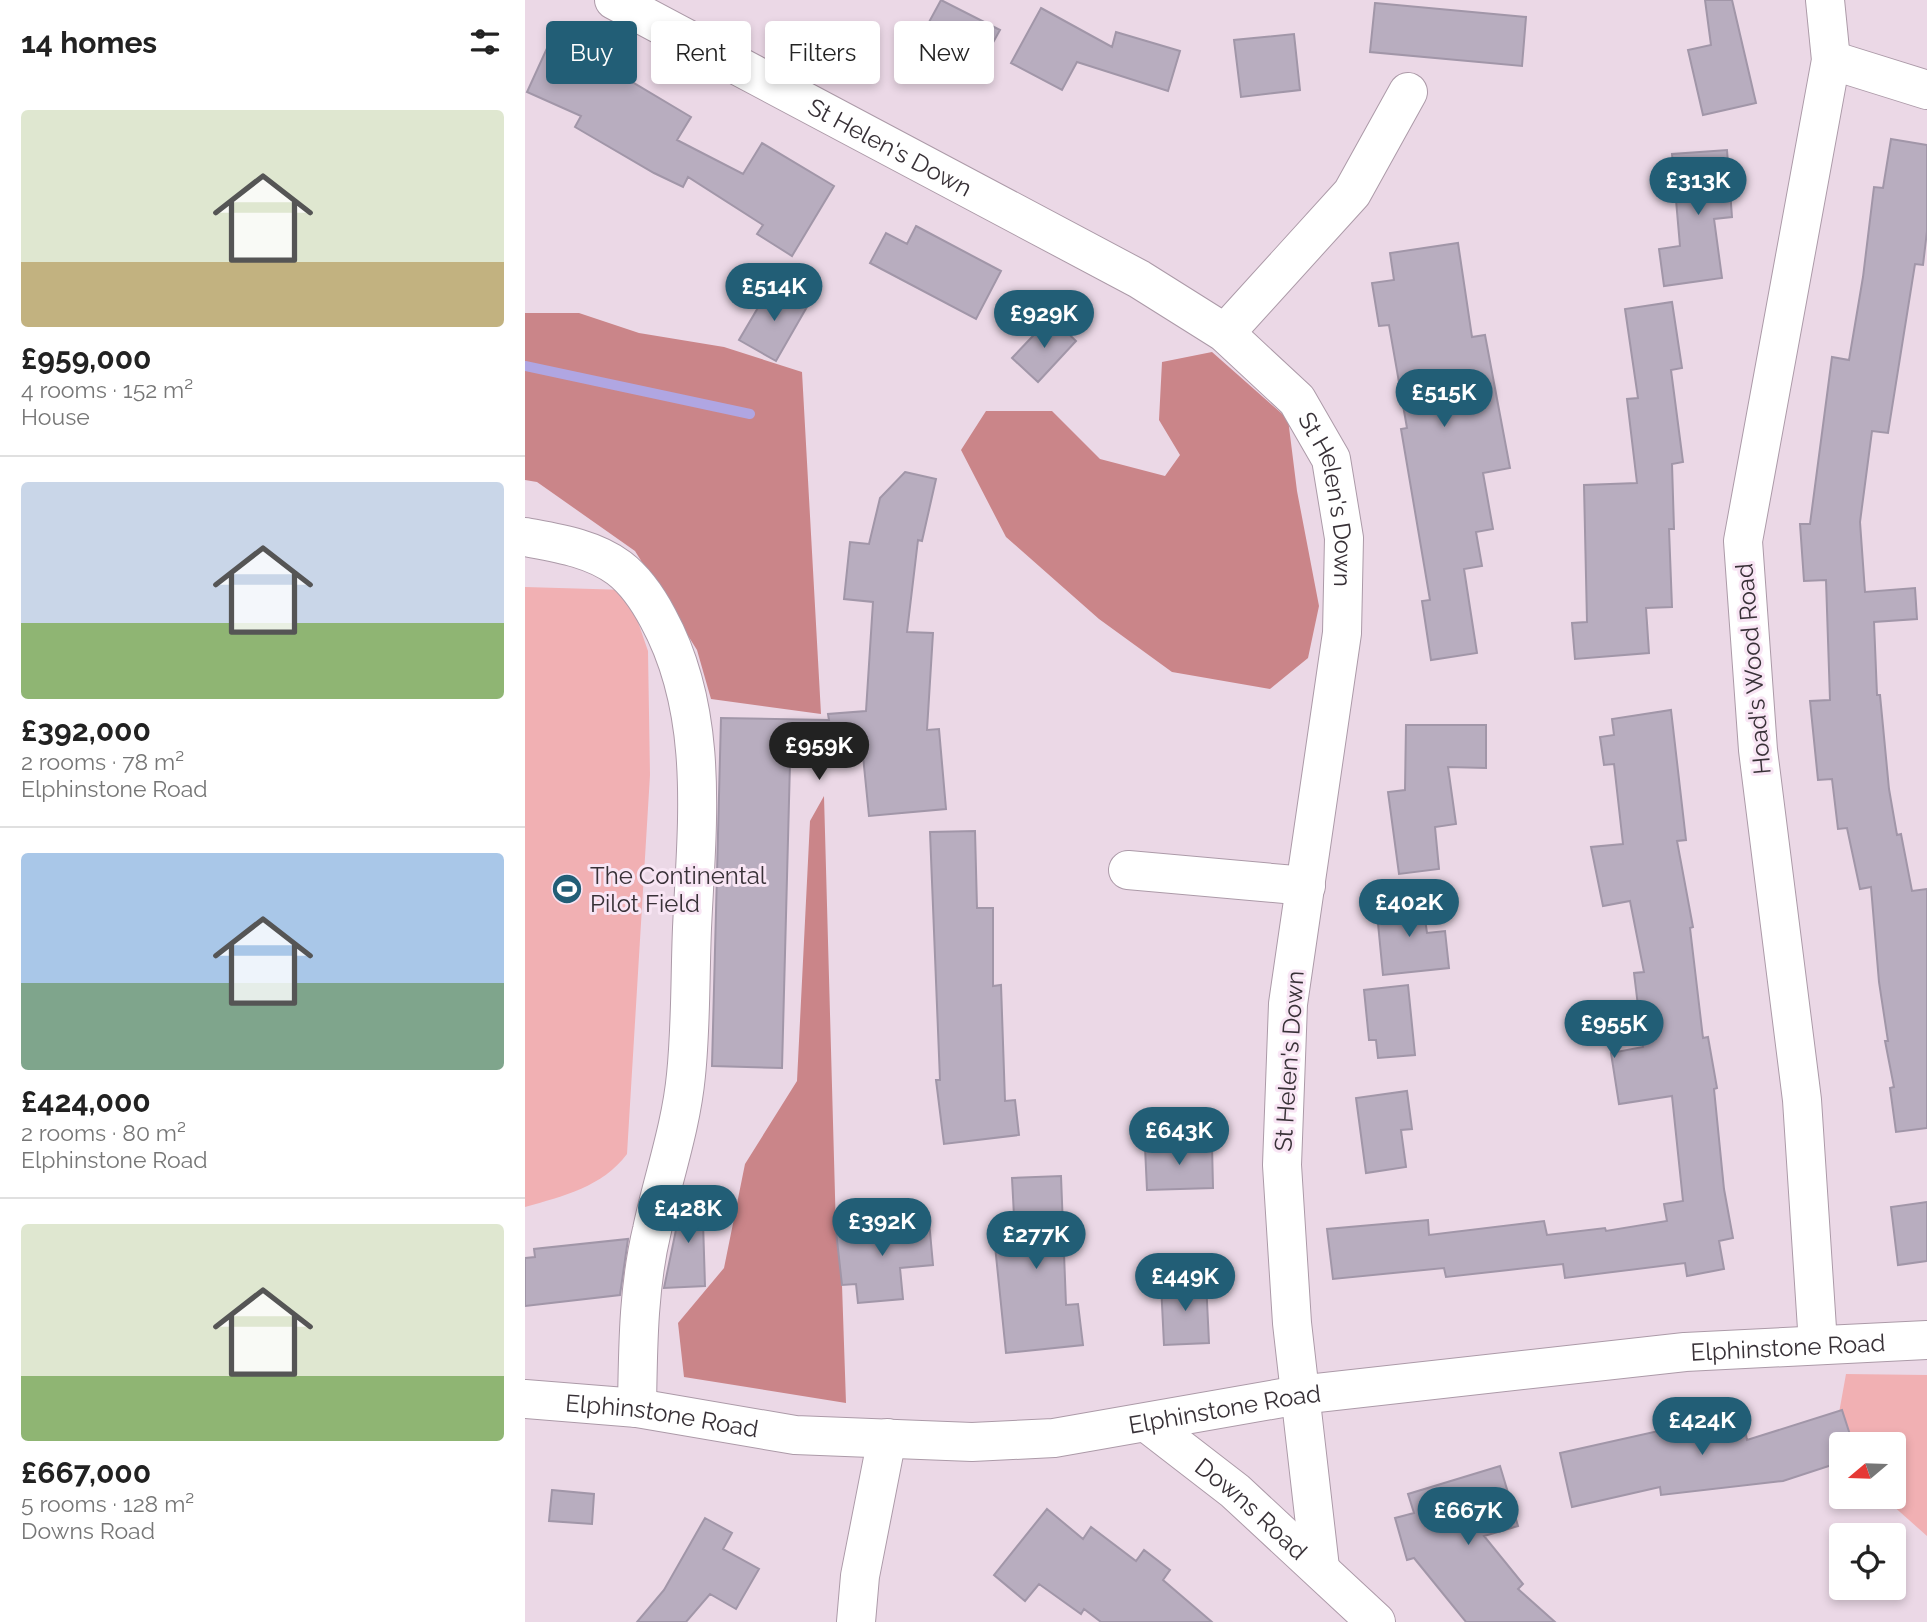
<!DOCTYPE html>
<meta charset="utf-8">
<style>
:root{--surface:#fff;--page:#f2f2f2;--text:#222;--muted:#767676;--line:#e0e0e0;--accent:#225e76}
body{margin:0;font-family:Raleway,sans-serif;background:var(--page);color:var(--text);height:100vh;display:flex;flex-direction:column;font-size:26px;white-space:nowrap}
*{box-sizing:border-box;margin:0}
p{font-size:23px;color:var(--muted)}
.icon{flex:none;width:38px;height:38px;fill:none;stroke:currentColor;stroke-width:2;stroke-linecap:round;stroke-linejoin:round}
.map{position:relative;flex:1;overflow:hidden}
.sheet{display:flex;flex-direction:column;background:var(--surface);width:525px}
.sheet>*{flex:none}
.top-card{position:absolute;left:21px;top:21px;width:665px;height:63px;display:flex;gap:14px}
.needle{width:46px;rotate:251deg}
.buttons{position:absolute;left:1304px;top:1432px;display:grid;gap:14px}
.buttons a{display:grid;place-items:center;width:77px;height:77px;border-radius:7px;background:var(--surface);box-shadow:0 4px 10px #0003;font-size:35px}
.price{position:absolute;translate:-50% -60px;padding:0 16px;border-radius:24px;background:var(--accent);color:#fff;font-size:23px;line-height:46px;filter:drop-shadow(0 2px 4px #0008)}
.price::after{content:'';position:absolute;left:50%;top:42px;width:21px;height:16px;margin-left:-10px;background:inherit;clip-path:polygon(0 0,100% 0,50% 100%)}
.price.current{background:#222;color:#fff}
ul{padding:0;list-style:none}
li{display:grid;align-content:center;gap:14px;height:371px;padding:0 21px}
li+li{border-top:2px solid var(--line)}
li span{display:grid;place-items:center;height:217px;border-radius:7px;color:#555}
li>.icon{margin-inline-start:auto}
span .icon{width:126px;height:126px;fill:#fffc;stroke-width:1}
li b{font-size:30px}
h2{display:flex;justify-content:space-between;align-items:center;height:84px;padding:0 21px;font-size:30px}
.tag{padding:0 24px;border-radius:7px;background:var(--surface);box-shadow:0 4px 10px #0003;font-size:24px;line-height:63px}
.tag.current{background:var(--accent);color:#fff}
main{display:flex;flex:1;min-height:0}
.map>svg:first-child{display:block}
</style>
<main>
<section class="sheet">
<h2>14 homes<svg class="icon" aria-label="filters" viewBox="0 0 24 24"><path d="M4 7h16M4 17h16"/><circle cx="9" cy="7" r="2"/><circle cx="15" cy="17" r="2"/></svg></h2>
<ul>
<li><span style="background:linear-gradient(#dfe7d0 70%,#c2b280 0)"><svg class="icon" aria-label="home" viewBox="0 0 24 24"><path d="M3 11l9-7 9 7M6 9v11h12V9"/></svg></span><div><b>£959,000</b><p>4 rooms · 152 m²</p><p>House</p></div></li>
<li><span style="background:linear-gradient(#c9d6e8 65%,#8fb573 0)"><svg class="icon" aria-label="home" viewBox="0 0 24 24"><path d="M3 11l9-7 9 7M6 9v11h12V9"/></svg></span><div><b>£392,000</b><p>2 rooms · 78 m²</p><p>Elphinstone Road</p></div></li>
<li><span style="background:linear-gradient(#a9c7e8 60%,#7fa58c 0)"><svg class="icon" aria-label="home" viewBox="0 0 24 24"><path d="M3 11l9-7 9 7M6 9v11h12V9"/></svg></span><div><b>£424,000</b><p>2 rooms · 80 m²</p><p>Elphinstone Road</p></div></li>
<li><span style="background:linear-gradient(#dfe7d0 70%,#8fb573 0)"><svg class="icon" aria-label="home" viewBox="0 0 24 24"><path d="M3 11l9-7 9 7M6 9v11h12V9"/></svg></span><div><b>£667,000</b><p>5 rooms · 128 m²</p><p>Downs Road</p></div></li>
</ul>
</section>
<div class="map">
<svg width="1402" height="1622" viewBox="0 0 1402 1622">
<rect width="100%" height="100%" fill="#ebd8e6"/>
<path fill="#f1b0b3" d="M0,587L102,590L123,651L125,775L102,1154C77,1187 39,1196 0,1207Z
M1321,1374L1402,1375V1536L1357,1496H1368V1444H1322L1312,1424Z"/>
<path fill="#ca8589" d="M0,313H54L114,333L199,347L277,372L296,714L186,699L172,650L110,551L12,482L0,480Z
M687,352L763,419L772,491L794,606L783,658L745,689L647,672L574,619L481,537L436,450L461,411H527L575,459L640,476L655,455L634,420L637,362Z
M299,796L311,1231L317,1285L321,1403L159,1377L153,1323L199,1268L220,1164L272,1081L285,821Z"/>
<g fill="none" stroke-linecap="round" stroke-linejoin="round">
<path stroke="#b0a6e2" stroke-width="10" d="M0,366L225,414"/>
</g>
<path fill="#b8adbf" stroke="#a196a8" stroke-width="2" d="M416,0L475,30L449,77L391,46Z
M1180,0H1207L1231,103L1178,115L1163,50L1186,45Z
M850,3L1001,17L997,66L845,52Z
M516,8L587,47L591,32L655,51L643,91L552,62L537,90L486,63Z
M769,34L775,90L716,97L709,40Z
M23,46L107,82L166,117L152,140L218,174L237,143L309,186L267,256L232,234L238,225L163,177L158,187L129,173L50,127L56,116L2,92Z
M1366,139L1402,145V231L1398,265L1390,264L1363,433L1347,431L1335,522L1340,592L1390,588L1392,619L1349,622L1352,695H1355L1364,789L1372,835L1376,834L1387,891L1402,889V1128L1371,1132L1365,1088L1369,1087L1360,1041H1363L1354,982L1346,887L1335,889L1322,828L1313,829L1307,779L1293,780L1285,701L1305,700L1301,580L1279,581L1275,524H1285L1307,357L1324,360L1338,277L1349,187L1358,188Z
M1202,150L1207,217L1189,219L1197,278L1139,286L1134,249L1155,246L1147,154Z
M391,226L476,271L451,319L345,263L361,233L382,244Z
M933,243L947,337L960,335L985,468L958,473L968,529L951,532L957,566L939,569L952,653L906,660L897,601L905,600L876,429L882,428L864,325L854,326L847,283L869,280L865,253Z
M247,284L283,305L251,361L214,340Z
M1147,302L1157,368L1146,370L1158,462L1147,464L1149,529H1144L1147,607L1121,608L1124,653L1050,659L1047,623L1062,622L1059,485L1112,483L1102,399L1113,398L1100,309Z
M526,317L551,341L513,382L487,358Z
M380,472L411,479L397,541L393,540L382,632L408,633L402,730L414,729L421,809L344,816L338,756L265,763L257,1068L187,1066L196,718L304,720L303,714L341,711L348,602L319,599L325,542L344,544L355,498Z
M1146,710L1161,840L1152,841L1168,927L1165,928L1178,1038L1183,1037L1192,1088L1189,1089L1199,1189L1208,1238L1194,1241L1199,1269L1162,1276L1160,1263L1040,1278L1038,1264L921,1277L919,1268L808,1279L802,1229L903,1220L904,1235L1019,1221L1022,1235L1080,1228L1081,1231L1142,1221L1139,1204L1158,1201L1147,1096L1094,1104L1086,1053L1118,1047L1109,973L1119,972L1105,901L1078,906L1066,847L1098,844L1089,764L1079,765L1075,737L1089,735L1087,719Z
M881,725H961V768L923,767L931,824L910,827L914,869L874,874L863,792L880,790Z
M450,831L452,908H468V986L476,985L480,1101L490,1100L494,1135L419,1144L411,1080H415L405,832Z
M897,898L902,933L920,931L924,968L858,975L851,903Z
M883,985L890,1055L853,1058L851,1040H844L839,990Z
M882,1091L887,1129L876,1130L881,1167L841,1173L831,1098Z
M687,1145L688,1188L622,1190L620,1147Z
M536,1176L541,1305L553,1304L558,1345L481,1353L469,1236L490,1235L487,1178Z
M177,1190L180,1286L139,1288L159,1191Z
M1402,1202V1261L1373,1265L1366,1207Z
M404,1221L408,1265L375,1268L378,1299L333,1303L331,1284L317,1285L311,1231Z
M103,1239L95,1295L0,1306V1258L10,1257L9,1249Z
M681,1281L684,1343L639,1345L636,1284Z
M1185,1400L1188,1428L1219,1424L1222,1440L1317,1410L1328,1444H1316V1462L1258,1481L1136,1495L1135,1487L1047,1507L1035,1453L1156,1426L1154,1403Z
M975,1466L993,1526L959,1536L998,1584L993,1589L1030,1622H941L889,1558L882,1560L870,1518L889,1513L883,1494Z
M27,1490L69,1494L67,1524L24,1521Z
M522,1509L558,1539L566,1527L611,1561L619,1550L645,1570L638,1580L687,1622H576L559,1609L556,1614L514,1584L500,1601L469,1575Z
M180,1518L207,1533L198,1549L234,1569L211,1609L185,1594L161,1622H112L139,1590Z"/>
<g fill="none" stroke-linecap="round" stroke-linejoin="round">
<g stroke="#ac9aa8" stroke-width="40">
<g id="minor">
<path id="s1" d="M89,0L614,279L700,333L772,400L806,459L819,538L817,633L763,1004L757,1165L767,1323L795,1568"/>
<path d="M1306,60L1402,90"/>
<path d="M700,333L827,193L883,92"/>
<path d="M0,537C32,543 67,548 94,568C111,581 123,599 133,618C185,713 172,823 167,928C165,977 166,1027 161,1075C156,1128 138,1178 127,1230C113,1288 113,1349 112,1408"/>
<path d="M603,870L781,886"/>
<path d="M1293,1344L1277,1100L1233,750L1218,541L1306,60L1300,0"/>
<path id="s2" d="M0,1399L112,1408L270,1435L447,1442L529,1438L774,1395L1160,1352L1402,1340"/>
<path id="s3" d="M622,1423L710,1491L851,1622"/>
<path d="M331,1622L335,1576L362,1438"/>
</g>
</g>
<use href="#minor" stroke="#fff" stroke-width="38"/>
</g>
<defs>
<g id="stadium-disc" transform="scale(1.575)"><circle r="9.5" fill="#225e76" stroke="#f8e5f4"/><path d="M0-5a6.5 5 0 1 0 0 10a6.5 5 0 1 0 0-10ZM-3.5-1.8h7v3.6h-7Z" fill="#fff"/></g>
</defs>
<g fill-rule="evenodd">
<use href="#stadium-disc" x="42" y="889"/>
</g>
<g text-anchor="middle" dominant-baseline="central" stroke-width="6" stroke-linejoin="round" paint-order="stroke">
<g font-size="24" fill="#383137" stroke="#f8e5f4">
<text stroke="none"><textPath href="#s1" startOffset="313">St Helen's Down</textPath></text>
<text stroke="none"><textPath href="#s1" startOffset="901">St Helen's Down</textPath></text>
<text transform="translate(1228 669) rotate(-95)">Hoad's Wood Road</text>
<text transform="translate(764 1061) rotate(-86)">St Helen's Down</text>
<text stroke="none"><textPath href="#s2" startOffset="1272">Elphinstone Road</textPath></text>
<text stroke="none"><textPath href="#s2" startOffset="705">Elphinstone Road</textPath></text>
<text stroke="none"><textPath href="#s2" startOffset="138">Elphinstone Road</textPath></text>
<text stroke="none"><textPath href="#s3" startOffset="135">Downs Road</textPath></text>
</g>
<g font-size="24" fill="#383137" stroke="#f8e5f4" text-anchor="start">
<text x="65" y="875">The Continental<tspan x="65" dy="28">Pilot Field</tspan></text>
</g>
</g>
</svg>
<div class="buttons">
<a><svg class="needle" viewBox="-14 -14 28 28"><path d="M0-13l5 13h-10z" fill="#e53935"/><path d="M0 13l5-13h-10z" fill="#767676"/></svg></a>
<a><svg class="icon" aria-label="locate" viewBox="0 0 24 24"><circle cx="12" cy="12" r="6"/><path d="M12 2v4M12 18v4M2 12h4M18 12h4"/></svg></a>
</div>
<b class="price" style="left:1173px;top:217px">£313K</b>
<b class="price" style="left:249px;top:323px">£514K</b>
<b class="price" style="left:519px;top:350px">£929K</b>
<b class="price" style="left:919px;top:429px">£515K</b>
<b class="price current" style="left:294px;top:782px">£959K</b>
<b class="price" style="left:884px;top:939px">£402K</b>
<b class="price" style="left:1089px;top:1060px">£955K</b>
<b class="price" style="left:654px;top:1167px">£643K</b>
<b class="price" style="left:163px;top:1245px">£428K</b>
<b class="price" style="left:357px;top:1258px">£392K</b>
<b class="price" style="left:511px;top:1271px">£277K</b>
<b class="price" style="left:660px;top:1313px">£449K</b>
<b class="price" style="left:1177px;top:1457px">£424K</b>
<b class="price" style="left:943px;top:1547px">£667K</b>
<div class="top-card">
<a class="tag current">Buy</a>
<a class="tag">Rent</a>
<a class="tag">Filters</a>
<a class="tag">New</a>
</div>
</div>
</main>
